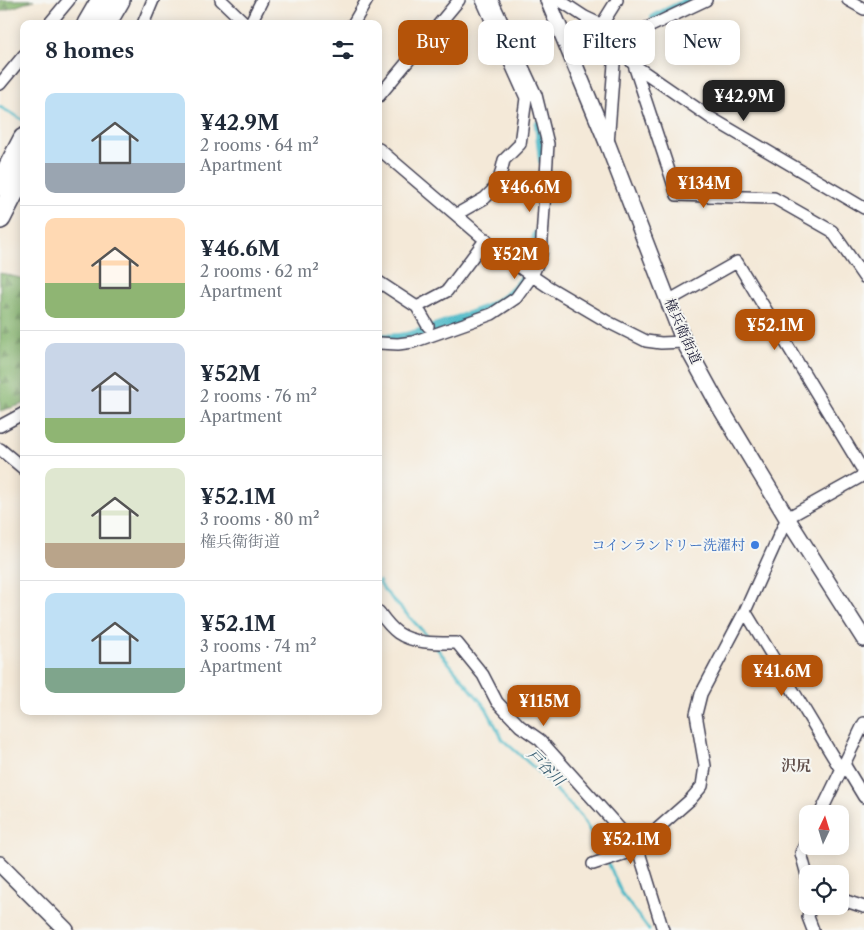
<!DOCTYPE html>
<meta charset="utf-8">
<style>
:root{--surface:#fff;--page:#f2f2f3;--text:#1f2937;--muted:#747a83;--line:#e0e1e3;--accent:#b45309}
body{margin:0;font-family:"Libre Caslon Text","Noto Serif JP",serif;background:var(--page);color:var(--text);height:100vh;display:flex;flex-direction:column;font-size:19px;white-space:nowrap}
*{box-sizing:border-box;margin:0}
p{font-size:16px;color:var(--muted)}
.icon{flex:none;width:28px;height:28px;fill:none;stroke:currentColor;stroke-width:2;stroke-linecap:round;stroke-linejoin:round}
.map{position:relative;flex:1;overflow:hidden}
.panel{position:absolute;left:20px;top:20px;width:362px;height:695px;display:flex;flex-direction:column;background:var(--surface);border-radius:10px;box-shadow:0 2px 12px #0003}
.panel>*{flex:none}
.top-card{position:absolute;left:398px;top:20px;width:391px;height:45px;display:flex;gap:10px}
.needle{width:32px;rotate:4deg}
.controls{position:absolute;left:799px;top:805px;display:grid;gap:10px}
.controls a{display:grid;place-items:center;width:50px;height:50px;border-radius:10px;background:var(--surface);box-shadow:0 2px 12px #0003;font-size:25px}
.price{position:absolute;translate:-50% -42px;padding:0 11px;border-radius:10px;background:var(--accent);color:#fff;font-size:16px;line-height:32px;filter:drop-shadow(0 1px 2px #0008)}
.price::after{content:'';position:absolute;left:50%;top:30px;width:15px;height:11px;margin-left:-8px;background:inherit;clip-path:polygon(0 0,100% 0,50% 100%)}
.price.selected{background:#222;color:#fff}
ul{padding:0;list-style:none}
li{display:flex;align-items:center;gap:15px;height:125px;padding:0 25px}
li+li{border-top:1px solid var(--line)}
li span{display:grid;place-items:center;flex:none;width:140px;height:100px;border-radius:10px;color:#555}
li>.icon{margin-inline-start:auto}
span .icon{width:60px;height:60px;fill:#fffc;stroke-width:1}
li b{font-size:21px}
h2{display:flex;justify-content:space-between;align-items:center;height:60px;padding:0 25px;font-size:21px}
.pill{padding:0 18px;border-radius:10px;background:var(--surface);box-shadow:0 2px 12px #0003;font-size:18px;line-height:45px}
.pill.selected{background:var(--accent);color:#fff}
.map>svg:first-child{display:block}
</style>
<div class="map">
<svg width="864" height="930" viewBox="0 0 864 930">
<defs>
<pattern id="forest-firs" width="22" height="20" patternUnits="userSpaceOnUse" patternTransform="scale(1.25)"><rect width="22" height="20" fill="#84b46d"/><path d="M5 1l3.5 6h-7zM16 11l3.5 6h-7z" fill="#6c925b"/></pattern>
</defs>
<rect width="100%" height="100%" fill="#f6f6f2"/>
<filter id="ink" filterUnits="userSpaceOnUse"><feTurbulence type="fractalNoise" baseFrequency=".02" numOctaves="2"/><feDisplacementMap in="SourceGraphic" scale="10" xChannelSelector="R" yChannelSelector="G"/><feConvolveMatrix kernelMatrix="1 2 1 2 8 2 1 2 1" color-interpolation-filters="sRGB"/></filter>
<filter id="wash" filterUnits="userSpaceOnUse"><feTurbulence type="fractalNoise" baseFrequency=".0096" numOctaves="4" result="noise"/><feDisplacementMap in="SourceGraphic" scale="20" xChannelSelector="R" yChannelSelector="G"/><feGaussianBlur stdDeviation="1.12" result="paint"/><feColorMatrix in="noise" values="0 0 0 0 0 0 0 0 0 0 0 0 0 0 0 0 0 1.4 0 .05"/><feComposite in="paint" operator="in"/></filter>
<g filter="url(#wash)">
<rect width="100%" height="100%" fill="#f4e9d8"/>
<path fill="url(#forest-firs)" stroke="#536b54" d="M0,0H34L0,12Z
M0,273L24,279V404L0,411Z"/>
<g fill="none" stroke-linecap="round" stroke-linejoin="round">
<path stroke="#4cb9c7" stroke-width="3" d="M0,107L23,120
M379,581L384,590L431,640
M434,645L486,708L503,740L539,772L581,816L605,857
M608,862L622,894L649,930"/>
<path stroke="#4cb9c7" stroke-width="10" d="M655,18L692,0
M539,125L543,160
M384,338C403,341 422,332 440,326C493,307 531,300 537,235"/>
</g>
</g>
<g filter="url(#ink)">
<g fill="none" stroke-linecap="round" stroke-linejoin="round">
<g stroke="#424053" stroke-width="14">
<path id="minor" d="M221,0L246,24
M559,0L585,17L615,31L617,42L614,64L608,144
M848,0L864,9
M49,24L69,0
M143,24L153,0
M250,24L262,0
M353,24L367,0
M602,24L617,0
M617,42L634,65L711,118L864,208
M617,42L706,0
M634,65L677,195L774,198L832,231L864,277
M0,84L24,55
M379,96L459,0
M379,149L510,261L547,286L608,322L646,341L661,343L684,342
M457,214L485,198L498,185L504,160L520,144L526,98L482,0
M379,282L417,307L428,326
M668,301L737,262L864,472
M417,307L447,291L486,239
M379,343L398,344L413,342L492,314L516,298L532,276L541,255L548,144L536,95L492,0
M0,426L24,413
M0,449L24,469
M745,611L841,770
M379,612C384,619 391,628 398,633C414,644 438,643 457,643L483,675L497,702L520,726L540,740L638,849L663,930
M844,764L864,797
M820,814L864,723
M808,839L801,853L808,879
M593,864L638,849L656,830L690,800L702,786L705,766L696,714L701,694L745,611L787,518L864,475
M840,899L864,907
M810,906L808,917L813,930"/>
</g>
<g stroke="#424053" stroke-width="18">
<path id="tertiary" d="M548,0L608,145L684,342L718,404L787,518L864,639
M0,864L66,930"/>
</g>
<g stroke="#424053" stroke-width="24">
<path id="motorway" d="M88,24L102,0
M105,24L119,0
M0,185L24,139
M0,218L24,171"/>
</g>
<use href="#minor" stroke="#fff" stroke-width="11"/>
<use href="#tertiary" stroke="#fff" stroke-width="15"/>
<use href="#motorway" stroke="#fff" stroke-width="21"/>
</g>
</g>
<circle fill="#3f7fe0" stroke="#f6f6f2" stroke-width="2" cx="755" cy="545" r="5"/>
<g text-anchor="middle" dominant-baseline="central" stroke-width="4" stroke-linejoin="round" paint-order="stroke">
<g font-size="14" fill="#22223b" stroke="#f6f6f2">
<text transform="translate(683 331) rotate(66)">権兵衛街道</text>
</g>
<g font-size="14" fill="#366cbe" stroke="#f6f6f2" text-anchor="end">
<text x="745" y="545">コインランドリー洗濯村</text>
</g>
<g font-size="15" font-weight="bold" fill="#5f4d49" stroke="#f6f6f2">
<text x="796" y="765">沢尻</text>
</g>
<g font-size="15" font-style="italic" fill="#31576c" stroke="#f6f6f2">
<text transform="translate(546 767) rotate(45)">戸谷川</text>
</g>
</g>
</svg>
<div class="controls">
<a><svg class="needle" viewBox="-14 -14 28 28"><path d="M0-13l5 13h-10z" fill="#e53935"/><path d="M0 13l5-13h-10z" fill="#747a83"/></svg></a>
<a><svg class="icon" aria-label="locate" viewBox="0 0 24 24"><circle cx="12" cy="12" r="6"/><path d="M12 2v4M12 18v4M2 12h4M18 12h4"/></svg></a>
</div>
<b class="price selected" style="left:744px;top:122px">¥42.9M</b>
<b class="price" style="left:704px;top:209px">¥134M</b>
<b class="price" style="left:530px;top:213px">¥46.6M</b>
<b class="price" style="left:515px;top:280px">¥52M</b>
<b class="price" style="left:775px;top:351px">¥52.1M</b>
<b class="price" style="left:782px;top:697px">¥41.6M</b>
<b class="price" style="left:544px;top:727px">¥115M</b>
<b class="price" style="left:631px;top:865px">¥52.1M</b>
<div class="top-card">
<a class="pill selected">Buy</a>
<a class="pill">Rent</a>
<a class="pill">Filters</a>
<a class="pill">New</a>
</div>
<section class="panel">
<h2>8 homes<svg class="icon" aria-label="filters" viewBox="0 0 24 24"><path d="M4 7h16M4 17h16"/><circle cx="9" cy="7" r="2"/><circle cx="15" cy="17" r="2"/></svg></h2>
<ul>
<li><span style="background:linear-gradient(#bfe0f5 70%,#9aa5b1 0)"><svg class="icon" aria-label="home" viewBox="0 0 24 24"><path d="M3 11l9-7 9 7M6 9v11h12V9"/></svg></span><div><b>¥42.9M</b><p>2 rooms · 64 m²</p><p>Apartment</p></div></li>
<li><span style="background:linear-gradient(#ffd9b3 65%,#8fb573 0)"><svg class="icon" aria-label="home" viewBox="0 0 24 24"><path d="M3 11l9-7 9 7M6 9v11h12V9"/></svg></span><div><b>¥46.6M</b><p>2 rooms · 62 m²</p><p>Apartment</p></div></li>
<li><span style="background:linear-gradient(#c9d6e8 75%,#8fb573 0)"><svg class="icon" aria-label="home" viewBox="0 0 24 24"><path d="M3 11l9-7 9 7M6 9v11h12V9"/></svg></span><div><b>¥52M</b><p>2 rooms · 76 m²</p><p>Apartment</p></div></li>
<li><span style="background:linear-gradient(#dfe7d0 75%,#b9a48a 0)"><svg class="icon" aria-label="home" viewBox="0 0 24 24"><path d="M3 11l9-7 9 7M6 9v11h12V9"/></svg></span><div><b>¥52.1M</b><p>3 rooms · 80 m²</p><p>権兵衛街道</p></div></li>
<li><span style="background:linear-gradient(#bfe0f5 75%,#7fa58c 0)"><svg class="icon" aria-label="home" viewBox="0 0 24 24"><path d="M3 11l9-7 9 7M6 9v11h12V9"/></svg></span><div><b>¥52.1M</b><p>3 rooms · 74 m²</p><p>Apartment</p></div></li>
</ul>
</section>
</div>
